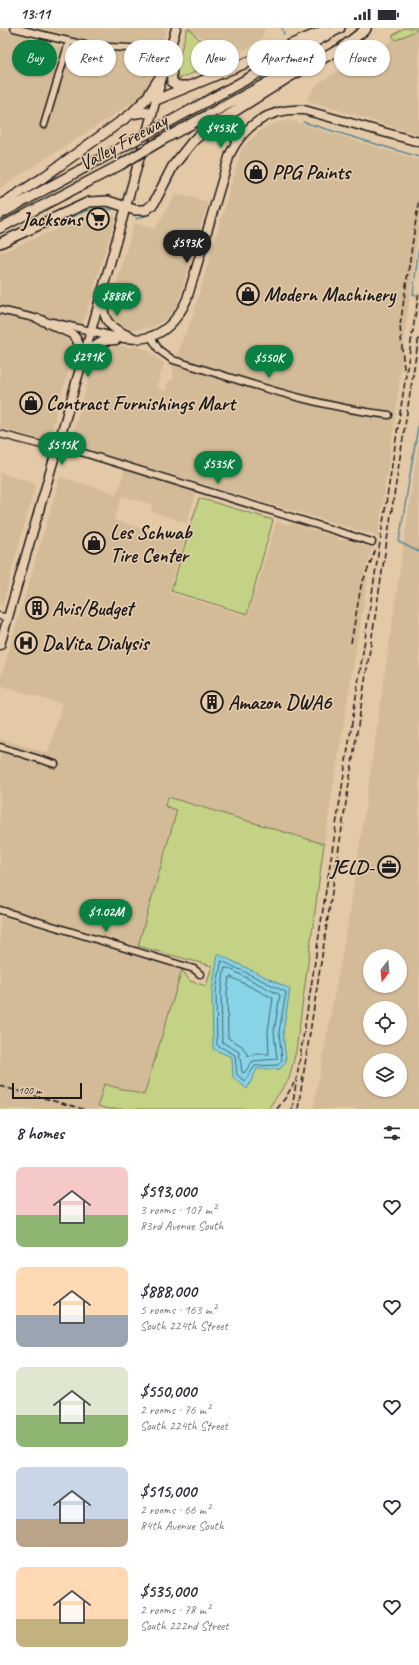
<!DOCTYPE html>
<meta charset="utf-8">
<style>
:root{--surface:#fff;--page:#f7f7f7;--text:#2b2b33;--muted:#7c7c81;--accent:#0b8043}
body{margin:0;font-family:Caveat,sans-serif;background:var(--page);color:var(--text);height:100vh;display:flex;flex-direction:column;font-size:15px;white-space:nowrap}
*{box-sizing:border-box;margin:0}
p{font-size:13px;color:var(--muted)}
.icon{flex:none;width:22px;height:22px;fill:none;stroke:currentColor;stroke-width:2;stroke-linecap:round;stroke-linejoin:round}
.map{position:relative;height:1081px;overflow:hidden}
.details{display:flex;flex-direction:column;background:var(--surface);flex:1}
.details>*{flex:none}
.banner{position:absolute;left:12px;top:12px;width:395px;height:36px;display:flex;gap:8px}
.needle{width:26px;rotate:196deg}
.tools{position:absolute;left:363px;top:921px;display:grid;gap:8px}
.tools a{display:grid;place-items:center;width:44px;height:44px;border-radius:50%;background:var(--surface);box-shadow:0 1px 3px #0004;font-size:20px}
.scale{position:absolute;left:12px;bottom:10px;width:70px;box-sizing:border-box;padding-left:4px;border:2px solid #1c1c1c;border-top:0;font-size:11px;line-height:14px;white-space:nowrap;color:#1c1c1c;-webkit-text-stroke:3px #e8cdaf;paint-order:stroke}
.price{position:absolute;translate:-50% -34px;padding:0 9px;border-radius:14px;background:var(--accent);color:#fff;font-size:13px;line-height:26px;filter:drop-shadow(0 1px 2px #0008)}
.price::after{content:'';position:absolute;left:50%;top:24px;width:12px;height:9px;margin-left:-6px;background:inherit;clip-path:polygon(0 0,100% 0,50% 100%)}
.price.current{background:#222;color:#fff}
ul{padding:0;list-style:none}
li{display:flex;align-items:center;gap:12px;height:100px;padding:0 16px}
li span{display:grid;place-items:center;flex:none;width:112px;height:80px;border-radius:8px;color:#555}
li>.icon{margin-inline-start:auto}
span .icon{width:48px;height:48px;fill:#fffc;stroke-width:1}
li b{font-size:17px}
h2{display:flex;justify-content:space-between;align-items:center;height:48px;padding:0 16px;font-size:17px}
.tag{padding:0 14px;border-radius:18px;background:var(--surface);box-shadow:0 1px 3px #0004;font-size:14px;line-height:36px}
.tag.current{background:var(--accent);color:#fff}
.status{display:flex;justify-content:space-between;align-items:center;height:28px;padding:0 20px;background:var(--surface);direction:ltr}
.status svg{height:11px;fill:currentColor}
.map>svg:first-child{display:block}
</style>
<div class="status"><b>13:11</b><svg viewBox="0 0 49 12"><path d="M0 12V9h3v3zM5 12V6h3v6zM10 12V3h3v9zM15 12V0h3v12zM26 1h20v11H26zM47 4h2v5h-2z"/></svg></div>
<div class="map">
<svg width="419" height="1081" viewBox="0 0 419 1081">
<rect width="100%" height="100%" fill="#e4c9a7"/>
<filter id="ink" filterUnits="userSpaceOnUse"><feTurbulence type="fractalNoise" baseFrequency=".025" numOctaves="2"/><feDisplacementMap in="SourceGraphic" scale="8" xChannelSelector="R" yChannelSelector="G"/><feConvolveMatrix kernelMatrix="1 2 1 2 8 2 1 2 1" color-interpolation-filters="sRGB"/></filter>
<g filter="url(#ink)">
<path fill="#d4bb97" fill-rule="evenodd" d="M37,0H167L163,12L159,15L154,16L97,14L76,10Z
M186,0H265L261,12L245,22L185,4Z
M413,0H419V107L306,72L318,55Z
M0,1L60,18L150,27L154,30L156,36L149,58L131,76L0,160Z
M289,92L419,132V193L394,398L378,508L79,419L73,416L71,412L97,323L106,318L140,319L149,323L164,336L156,360L166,363L167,355L174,350L172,337L270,365L272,358L177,329L183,310L192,290L242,120L261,102L275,95Z
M176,165L208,174L178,275L170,287L157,297L148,300L132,302L116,296L109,288V282L134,195L155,201Z
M100,183L116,188L62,364L49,413L0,400V225Z
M419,411V1081H313L350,883ZM370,928H400V958H370ZM370,980H400V1010H370ZM370,1032H400V1062H370Z
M125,441L197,462L187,495L151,484L153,477L122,468L114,492L184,513L169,565L248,588L276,494L289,497L290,495L339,510V512L343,513L344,511L372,520L364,547L368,549L324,816L168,769L177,781L138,918L0,878V711L48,725L62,676L0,658V652L60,449L117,466Z
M0,445L36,455L2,579L0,578Z
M0,888L182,942L144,1068L104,1056L97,1081H0Z"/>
<path fill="#c4d286" stroke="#707751" d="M404,0H419V1L396,12L392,8Z
M187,1H190L198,11L238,22L240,25L179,51L175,44Z
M199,470L273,492L247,586L171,563Z
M168,769L324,816L296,1023L289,1051L268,1081H108L98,1078L104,1056L144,1067L182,942L190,953L206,958L212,938L138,918L177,782L165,778Z"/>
<path fill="#87d3e7" stroke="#5c8a96" d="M218,926L290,961L283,1004L286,1033L280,1041H257L247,1061L233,1049L232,1029L213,1021L212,963Z"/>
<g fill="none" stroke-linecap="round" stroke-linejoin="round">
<path stroke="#47656d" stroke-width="1" d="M222,933L286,964L279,1004L282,1032L278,1037L255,1038L245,1053L237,1047L235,1027L217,1017L216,963Z
M225,940H228L280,967L274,1004L277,1031L253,1033L244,1045L242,1044L239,1024L222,1014L221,964Z
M231,949L273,970L268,1003L269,1026H255L248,1028L242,1018L228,1010L227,964L229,950Z"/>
<path stroke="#5c8a96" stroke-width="1.5" d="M282,0L284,6
M303,94L419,129
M136,191L150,186
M61,194C78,186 94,177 112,182
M416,267L413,266L419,218
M419,392L399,514L419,524"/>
<g stroke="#1c1c1c" stroke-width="9">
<path id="minor" d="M14,0L89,18L170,22
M44,97L69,14
M0,282L43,292
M52,294L91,303
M151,309L159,322L173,332C243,353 315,379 389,387
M0,406L57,421
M58,417L372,514
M0,588L8,590
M0,719L55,736
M0,882L194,941L200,946"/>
</g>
<g stroke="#1c1c1c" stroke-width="11">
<path id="major" d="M103,271C102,294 111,301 132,309
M39,291L72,306C80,313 80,321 81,331
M91,303C134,316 166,318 187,271L230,126C244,97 271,79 304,82L419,114
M86,329C94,316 101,312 116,312
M0,617L91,303L176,0"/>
</g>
<g stroke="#1c1c1c" stroke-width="12">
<path id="highway" d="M168,30L171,36L172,54L178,58H188
M156,72L326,2
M131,86L143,84L152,86
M169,94L340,0
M164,111L285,45
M0,177L41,151L131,86L146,71L164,43
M0,186L126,117
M0,200L120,137
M0,215L89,174L108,173L135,182H146L154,175L173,138L193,113L208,100L289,49L340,21L366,1"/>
</g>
<use href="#minor" stroke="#e8cdaf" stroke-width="6"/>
<use href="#major" stroke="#e8cdaf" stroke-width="8"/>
<use href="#highway" stroke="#e8cdaf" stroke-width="9"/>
<path stroke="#1c1c1c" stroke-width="1.5" stroke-dasharray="6 3" stroke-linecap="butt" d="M404,341L400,298L419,171
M351,615L361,558L376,521
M0,1058L83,1081
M277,1081L286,1069L294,1055
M292,1081L419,263
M298,1081L419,308"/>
<g stroke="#1c1c1c" stroke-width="12" stroke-linecap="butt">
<path id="highway-bridge" d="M126,117L169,94
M120,137L164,111"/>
</g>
<use href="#highway-bridge" stroke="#e8cdaf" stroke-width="9"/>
</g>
</g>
<defs>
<g id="shop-ring" transform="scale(1.15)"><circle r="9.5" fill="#e8cdaf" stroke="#1c1c1c" stroke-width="1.5"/><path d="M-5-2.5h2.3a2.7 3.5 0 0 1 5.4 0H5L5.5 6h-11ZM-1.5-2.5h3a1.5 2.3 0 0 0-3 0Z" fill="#1c1c1c"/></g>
<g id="supermarket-ring" transform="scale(1.15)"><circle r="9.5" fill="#e8cdaf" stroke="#1c1c1c" stroke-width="1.5"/><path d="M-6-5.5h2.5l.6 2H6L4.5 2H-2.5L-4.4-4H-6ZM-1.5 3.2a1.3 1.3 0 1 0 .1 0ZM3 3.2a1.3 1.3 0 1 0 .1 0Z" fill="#1c1c1c"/></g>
<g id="building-ring" transform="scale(1.15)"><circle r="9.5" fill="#e8cdaf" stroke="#1c1c1c" stroke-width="1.5"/><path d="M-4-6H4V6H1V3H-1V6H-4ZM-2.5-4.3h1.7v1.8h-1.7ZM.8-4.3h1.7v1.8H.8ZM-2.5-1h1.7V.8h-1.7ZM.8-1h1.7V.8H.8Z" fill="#1c1c1c"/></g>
<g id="hospital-ring" transform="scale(1.15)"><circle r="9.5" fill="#e8cdaf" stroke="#1c1c1c" stroke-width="1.5"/><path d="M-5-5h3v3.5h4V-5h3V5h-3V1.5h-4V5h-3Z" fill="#1c1c1c"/></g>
<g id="office-ring" transform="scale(1.15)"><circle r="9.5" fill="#e8cdaf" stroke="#1c1c1c" stroke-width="1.5"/><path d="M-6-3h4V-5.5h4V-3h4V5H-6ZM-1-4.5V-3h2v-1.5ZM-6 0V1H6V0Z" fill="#1c1c1c"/></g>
</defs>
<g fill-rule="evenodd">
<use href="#shop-ring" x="256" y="144"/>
<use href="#supermarket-ring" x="98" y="191"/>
<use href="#shop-ring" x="248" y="266"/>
<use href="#shop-ring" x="31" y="375"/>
<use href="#shop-ring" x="94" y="515"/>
<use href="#building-ring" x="37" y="580"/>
<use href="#hospital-ring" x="26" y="615"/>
<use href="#building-ring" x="212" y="674"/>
<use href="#office-ring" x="389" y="839"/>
</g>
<g text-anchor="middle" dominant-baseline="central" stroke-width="3" stroke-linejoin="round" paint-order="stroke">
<g font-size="20" fill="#1c1c1c" stroke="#e8cdaf">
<text transform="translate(123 114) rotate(-29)">Valley Freeway</text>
</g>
<g font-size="20" font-weight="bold" fill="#1c1c1c" stroke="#e8cdaf" text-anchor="start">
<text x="272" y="144">PPG Paints</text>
<text x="82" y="191" text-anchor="end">Jacksons</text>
<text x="264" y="266">Modern Machinery</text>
<text x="46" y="375">Contract Furnishings Mart</text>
<text x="110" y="504">Les Schwab<tspan x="110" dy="23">Tire Center</tspan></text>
<text x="52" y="580">Avis/Budget</text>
<text x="42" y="615">DaVita Dialysis</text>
<text x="228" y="674">Amazon DWA6</text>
<text x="374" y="839" text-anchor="end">JELD-</text>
</g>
</g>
</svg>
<div class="tools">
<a><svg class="needle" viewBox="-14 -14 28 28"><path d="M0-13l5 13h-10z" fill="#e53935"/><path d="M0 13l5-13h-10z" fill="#7c7c81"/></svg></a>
<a><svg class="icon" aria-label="locate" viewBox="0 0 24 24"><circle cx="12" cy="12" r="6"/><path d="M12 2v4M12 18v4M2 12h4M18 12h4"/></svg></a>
<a><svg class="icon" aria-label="layers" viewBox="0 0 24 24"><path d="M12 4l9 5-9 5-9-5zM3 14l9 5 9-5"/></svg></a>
</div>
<div class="scale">100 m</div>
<b class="price" style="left:221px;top:121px">$453K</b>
<b class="price current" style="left:187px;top:236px">$593K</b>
<b class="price" style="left:117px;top:289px">$888K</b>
<b class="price" style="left:88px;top:350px">$291K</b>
<b class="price" style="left:269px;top:351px">$550K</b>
<b class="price" style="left:62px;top:438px">$515K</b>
<b class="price" style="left:218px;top:457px">$535K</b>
<b class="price" style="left:106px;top:905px">$1.02M</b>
<div class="banner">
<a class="tag current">Buy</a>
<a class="tag">Rent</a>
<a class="tag">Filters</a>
<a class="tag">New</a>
<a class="tag">Apartment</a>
<a class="tag">House</a>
</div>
</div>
<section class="details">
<h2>8 homes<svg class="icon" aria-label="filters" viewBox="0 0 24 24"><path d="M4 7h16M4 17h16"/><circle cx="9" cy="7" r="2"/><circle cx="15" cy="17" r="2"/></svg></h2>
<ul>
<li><span style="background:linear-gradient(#f6c9c9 60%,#8fb573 0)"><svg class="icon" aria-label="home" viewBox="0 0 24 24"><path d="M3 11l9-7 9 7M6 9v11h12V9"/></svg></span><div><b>$593,000</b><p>3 rooms · 107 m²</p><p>83rd Avenue South</p></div><svg class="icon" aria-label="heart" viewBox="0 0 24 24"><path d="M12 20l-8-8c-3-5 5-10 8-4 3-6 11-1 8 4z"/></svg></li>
<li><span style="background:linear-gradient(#ffd9b3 60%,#9aa5b1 0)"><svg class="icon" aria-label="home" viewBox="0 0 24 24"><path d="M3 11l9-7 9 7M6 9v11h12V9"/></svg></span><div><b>$888,000</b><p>5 rooms · 163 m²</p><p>South 224th Street</p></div><svg class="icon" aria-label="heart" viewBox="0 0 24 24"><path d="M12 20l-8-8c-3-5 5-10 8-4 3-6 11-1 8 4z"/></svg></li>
<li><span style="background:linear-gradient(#dfe7d0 60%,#8fb573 0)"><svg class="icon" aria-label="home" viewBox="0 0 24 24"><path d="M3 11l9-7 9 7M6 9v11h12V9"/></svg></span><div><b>$550,000</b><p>2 rooms · 76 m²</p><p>South 224th Street</p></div><svg class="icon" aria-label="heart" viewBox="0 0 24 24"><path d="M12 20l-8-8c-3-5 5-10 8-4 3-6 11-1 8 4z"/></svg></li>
<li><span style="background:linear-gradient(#c9d6e8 65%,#b9a48a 0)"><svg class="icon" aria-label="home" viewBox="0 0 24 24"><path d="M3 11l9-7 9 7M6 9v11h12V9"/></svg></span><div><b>$515,000</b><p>2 rooms · 66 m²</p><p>84th Avenue South</p></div><svg class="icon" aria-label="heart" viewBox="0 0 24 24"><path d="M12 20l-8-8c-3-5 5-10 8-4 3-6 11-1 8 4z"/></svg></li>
<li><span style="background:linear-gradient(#ffd9b3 65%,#c2b280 0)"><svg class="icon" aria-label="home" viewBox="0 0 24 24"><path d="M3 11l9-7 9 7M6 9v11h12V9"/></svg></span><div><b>$535,000</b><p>2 rooms · 78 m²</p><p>South 222nd Street</p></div><svg class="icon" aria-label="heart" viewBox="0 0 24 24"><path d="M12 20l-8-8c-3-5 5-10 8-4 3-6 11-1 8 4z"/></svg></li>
</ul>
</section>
